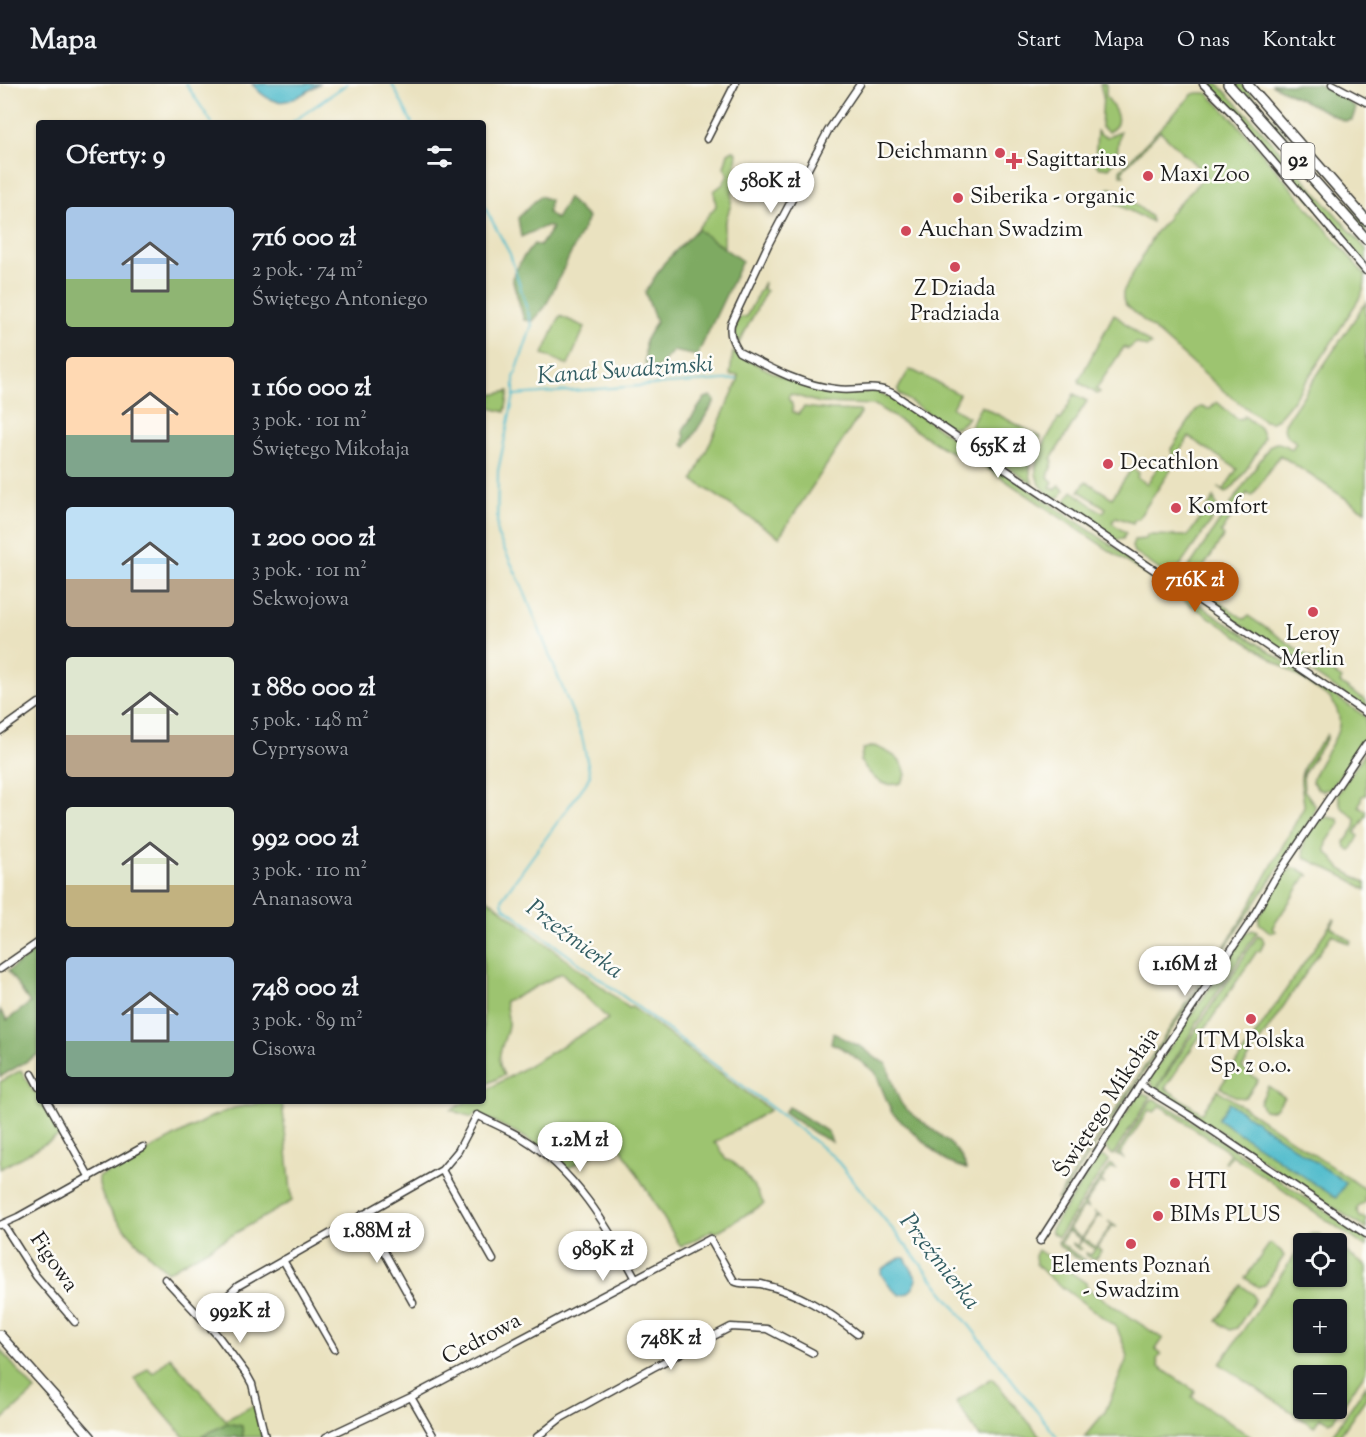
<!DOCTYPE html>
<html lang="pl">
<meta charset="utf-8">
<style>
:root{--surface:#171b24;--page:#242831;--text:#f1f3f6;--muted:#9ea1a6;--line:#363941;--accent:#b45309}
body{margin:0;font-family:"Sorts Mill Goudy",serif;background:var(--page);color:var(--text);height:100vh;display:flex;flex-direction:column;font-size:22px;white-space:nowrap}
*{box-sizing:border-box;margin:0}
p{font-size:20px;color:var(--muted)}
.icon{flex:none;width:33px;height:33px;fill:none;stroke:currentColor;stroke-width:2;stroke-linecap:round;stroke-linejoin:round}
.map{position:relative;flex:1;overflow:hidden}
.drawer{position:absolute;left:36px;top:36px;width:450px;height:984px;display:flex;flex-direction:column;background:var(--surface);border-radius:6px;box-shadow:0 2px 4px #0004}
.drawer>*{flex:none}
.fabs{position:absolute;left:1293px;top:1149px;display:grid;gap:12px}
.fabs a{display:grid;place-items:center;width:54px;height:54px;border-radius:6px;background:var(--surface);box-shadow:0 2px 4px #0004;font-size:30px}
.price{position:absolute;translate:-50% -51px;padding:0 14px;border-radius:21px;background:#fff;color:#222;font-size:20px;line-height:39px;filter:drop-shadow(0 2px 3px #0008)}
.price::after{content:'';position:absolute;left:50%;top:36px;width:18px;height:14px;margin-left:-9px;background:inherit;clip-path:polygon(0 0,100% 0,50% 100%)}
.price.active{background:var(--accent);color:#fff}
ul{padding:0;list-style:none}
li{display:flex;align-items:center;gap:18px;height:150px;padding:0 30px}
li span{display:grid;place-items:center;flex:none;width:168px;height:120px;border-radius:6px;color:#555}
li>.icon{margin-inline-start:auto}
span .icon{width:72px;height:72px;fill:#fffc;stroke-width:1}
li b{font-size:26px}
h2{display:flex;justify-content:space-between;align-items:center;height:72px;padding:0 30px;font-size:26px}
header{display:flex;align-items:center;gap:36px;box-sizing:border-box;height:84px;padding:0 30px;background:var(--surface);border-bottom:2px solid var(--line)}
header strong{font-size:28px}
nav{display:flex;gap:33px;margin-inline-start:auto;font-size:21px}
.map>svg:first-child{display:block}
</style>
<header>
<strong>Mapa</strong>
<nav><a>Start</a><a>Mapa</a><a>O nas</a><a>Kontakt</a></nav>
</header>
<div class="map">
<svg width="1366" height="1353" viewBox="0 0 1366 1353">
<rect width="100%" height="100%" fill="#fdfcf7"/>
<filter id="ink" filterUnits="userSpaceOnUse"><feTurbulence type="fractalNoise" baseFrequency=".0167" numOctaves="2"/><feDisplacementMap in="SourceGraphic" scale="12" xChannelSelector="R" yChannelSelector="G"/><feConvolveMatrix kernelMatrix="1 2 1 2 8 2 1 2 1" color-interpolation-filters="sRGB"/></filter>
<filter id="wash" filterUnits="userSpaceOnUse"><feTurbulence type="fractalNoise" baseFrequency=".008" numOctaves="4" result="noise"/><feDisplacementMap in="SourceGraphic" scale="24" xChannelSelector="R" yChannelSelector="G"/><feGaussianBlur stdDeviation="1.35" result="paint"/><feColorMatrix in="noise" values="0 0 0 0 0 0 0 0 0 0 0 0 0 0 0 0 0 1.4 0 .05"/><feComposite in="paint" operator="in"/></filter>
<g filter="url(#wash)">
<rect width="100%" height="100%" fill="#eae2c0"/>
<path fill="#9dc46f" stroke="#5c7046" stroke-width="1.5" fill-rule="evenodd" d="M1100,0H1106V12C1113,23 1127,39 1108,48L1101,43L1103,12Z
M1209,0H1218L1249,32L1366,165V182L1235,27Z
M1234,0H1242L1244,2L1366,142V149Z
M1197,9H1207L1234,36L1365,191C1366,205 1361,212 1354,223C1340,244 1289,330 1272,338L1264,337L1226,309L1125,220L1123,215V208L1155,149L1168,135V131L1206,91L1160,47L1122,87L1124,91H1121L1120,86L1193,10Z
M1097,47L1101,51L1107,53L1120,47L1116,76L1109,84H1100L1095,79Z
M733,66L737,69L731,120L724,142V164L697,145L716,122L714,107L723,100L728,90L724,83L728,69Z
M1110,104L1117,106L1151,133L1152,138L1100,112L1098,116L1097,111Z
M764,198L763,205L766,207L739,259C733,251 733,240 741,233H746Z
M1366,218V428L1280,371L1252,412L1247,409L1221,449L1224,452L1193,499L1190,502L1183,501V492L1269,363C1278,355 1284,361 1292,365L1296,358C1288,353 1282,350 1285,339Z
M1114,230L1151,261L1146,263L1136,259L1128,265L1124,263L1096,305L1100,308L1097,310L1080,299L1079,296Z
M560,232L585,243L568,281L543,270Z
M733,268L776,290L807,303L837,309L876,307L898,317L1366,633V653L1331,704L1323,707L1318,705L1312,697C1320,667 1356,647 1330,614L985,383L945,365L875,321L820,319L790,310L788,314L792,320L793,328L798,330L804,323L830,326L860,327L861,329L779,453L693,396L738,297V291H730Z
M909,286L914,287L959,310L952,324L968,333C963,341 956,345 947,342L899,310L898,305Z
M509,307L505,328L483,322V314L487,312Z
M1074,310L1087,317L1051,375L1053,377L1048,393L1053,398L1050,403L1056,406L1059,401L1064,406L1060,413L1054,414C1019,391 1043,363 1058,335L1061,336Z
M1217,318L1237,335L1243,334L1244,332L1260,344L1264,353C1261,364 1235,406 1225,409L1218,404L1223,407L1237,385L1189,353L1176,372L1172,370L1171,365L1197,325L1201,323L1210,325Z
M981,322L1041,353C1034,369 1025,383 1033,400L976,362C965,347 973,336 981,322Z
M1164,374L1171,385L1138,435H1135L1133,439L1116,433L1112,439L1126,449L1123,455L1115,456L1066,421V416L1072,407L1103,429L1106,424L1079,407L1086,397L1112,414L1132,384L1139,389L1137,393L1147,400Z
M1214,414L1218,427L1175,489L1167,491L1134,468L1132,463L1134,456L1146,455L1147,451L1188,452Z
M1203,501L1201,505L1244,535L1248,532L1342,595L1340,599L1366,617V625L1203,515L1200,508V502Z
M1327,651V654L1303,690L1304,706L1315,721L1314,730L1059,1116L1057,1115L1243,834L1304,723C1304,713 1300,703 1301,693C1303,678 1318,663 1327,651Z
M874,662C889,668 903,674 906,691L901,699C879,705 873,693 860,677L863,665Z
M1366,667V711L1362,712L1359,722L1366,727V732L1355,749L1359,752L1351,767L1346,764L1345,758L1355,743L1356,735L1341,723L1338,710Z
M1327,733L1338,735L1340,739L1327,758L1326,767L1341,785L1366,799V806L1351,796L1305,774C1299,760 1312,737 1327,733Z
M1293,784L1299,785L1310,792L1307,791L1272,844L1276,847L1271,849L1259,839V833L1285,789Z
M488,815L629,924L632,923L770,1026L714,1059L718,1061L726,1076C740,1077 758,1108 764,1120L715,1149L713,1146L681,1163L617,1057L565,1086L542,1064L519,1050L476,1029L472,1033L451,1026L467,1017H483V1008L608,935L562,889L516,913L505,917C506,925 509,934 508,941C505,961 493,971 504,991L487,1000L483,974V818Z
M1334,835L1335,836L1331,843L1351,857L1349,860L1332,850L1242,984L1258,996L1246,1013C1237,1016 1228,1008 1220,1003Z
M1252,846L1257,848L1202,931L1155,1007L1150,997L1152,990L1247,848Z
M1258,851L1262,853L1264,858L1260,867H1257L1165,1004L1202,1029L1218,1006L1366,1106L1364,1115L1366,1118L1359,1121L1357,1126L1360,1133L1366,1134V1145L1183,1023L1158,1008L1159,1002Z
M21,986L33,1007H37L39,1017H43L63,1050L0,1085V998Z
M1268,1002L1284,1013C1279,1021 1275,1029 1264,1026L1260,1019Z
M1143,1010L1151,1012L1113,1071L1106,1065V1061L1136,1014Z
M1154,1015L1183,1031L1366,1155V1163L1232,1071L1226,1079L1224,1078L1230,1069L1161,1022L1154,1028L1149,1026L1120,1070L1123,1074L1116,1071L1151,1016Z
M272,1017H282L292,1117L167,1188C148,1169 95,1122 99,1093L211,1033L234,1024Z
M1099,1073H1104L1109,1076L1058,1153L1051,1148V1145Z
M1110,1080L1116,1085L1111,1084L1101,1097L1105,1100L1100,1099L1085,1120L1088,1125L1084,1123L1069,1145L1082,1154L1097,1132L1094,1128L1103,1134L1098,1132L1083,1154L1096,1163L1112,1141L1108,1137L1117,1143L1112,1142L1097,1163L1101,1167L1094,1176L1087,1172L1086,1169L1091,1171L1095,1165L1082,1156L1078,1162L1082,1165L1079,1166L1072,1160L1073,1159L1077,1162L1081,1155L1068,1147L1060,1159L1086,1177L1085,1179L1059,1162L1058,1158Z
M1311,1150H1319L1332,1159L1304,1160V1192H1336L1337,1162L1366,1182V1287L1333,1336L1329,1338L1320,1333L1314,1343L1220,1280L1307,1153ZM1304,1226H1336V1258H1304ZM1304,1292H1336V1324H1304Z
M1270,1159L1281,1167L1284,1172L1265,1201L1258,1203L1245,1194Z
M1038,1166L1086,1199L1087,1204L1163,1255L1156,1265L1161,1269L1157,1276L1159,1283L1195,1307L1192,1313L1251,1353H1084L1105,1328L1128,1272L1117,1244L1050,1194L1036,1180L1035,1172Z
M1241,1201L1253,1210L1255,1216L1237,1244L1230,1246L1217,1237Z
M0,1265L35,1307L0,1338Z
M170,1273L226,1336L254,1321L262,1353H184L134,1295L148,1284L153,1289Z
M992,1294L1041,1353H980L956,1318Z
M1366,1301V1314L1339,1353H1331Z"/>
<path fill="#7eaa62" stroke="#4d633f" stroke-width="1.5" d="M1271,0H1318L1341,12L1356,24L1352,36L1344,37Z
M540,112L550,116L548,129L556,135L568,114L588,134L545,223L533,237L524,236L512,194L522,175L534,160L540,162L552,144L546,142L521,153L518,134Z
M697,145L742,177L697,272L673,267L656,286L645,279V257L656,238L645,208L664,179Z
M711,312L715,317L686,363L683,361L685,353L683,346L705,314Z
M35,867L39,872V970L0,993V926L7,936L30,919L8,887Z
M833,949L863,964L877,975L886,979C891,990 896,1015 904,1023C922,1041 961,1059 966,1085L947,1078L892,1029L875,988L842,964L831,959Z
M789,1023L828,1048L832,1058L814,1049L784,1028Z
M227,1339L242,1342L243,1353H201Z"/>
<path fill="#51bccc" stroke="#366c74" stroke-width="1.5" d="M252,0H319C293,16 277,30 252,0Z
M1229,1019L1346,1099L1336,1114L1218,1035Z
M900,1174H905L917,1195C914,1205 910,1209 900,1211L891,1204L881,1190L882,1185Z"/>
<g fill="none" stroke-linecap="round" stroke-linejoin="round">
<path stroke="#51bccc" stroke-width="2" d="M186,0L212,39
M392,0L412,39
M291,39L347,0
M483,120L510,170L532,241L514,294V311L498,387L497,450L522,502L582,653L590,691L586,699L503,813L502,818L504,823L779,1029L834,1073L932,1194L1057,1353
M514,311L737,295"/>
</g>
</g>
<g filter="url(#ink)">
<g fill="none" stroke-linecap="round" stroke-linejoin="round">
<g stroke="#3b3a35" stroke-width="9">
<path id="street" d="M860,0L828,47L769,159L731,240C729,251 733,258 739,268C770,284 801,301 836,305C856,308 873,300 892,309L1366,629
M1203,0L1233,30L1366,187
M1332,0L1366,18
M707,55L735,0
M0,647L39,619
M0,885L39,858
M32,990L39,1003
M1140,1001L1192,1033L1366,1150
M47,1017L90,1094
M442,1086L493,1176
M363,1130L413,1219
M3,1140L36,1192L75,1238
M0,1141L18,1133L143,1063
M1040,1157L1140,1001L1250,838L1274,796L1366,660
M283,1176L334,1265
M165,1195L218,1252L247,1291L252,1300L265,1353
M203,1235L238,1202L442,1086L458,1067L477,1031C492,1039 507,1045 522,1054C574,1085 608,1143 636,1195
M411,1313L434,1353
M326,1353L411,1313L710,1155L734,1197C742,1202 752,1198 761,1200C800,1209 827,1226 857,1250
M537,1353L561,1334L652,1284L731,1243L767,1245L813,1269"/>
</g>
<g stroke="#3b3a35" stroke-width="11">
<path id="secondary" d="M0,1251L91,1353"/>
</g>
<g stroke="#3b3a35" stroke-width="12">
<path id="primary" d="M1228,0L1366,155
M1247,0L1366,136"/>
</g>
<use href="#street" stroke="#fff" stroke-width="6"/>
<use href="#secondary" stroke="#fff" stroke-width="8"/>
<use href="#primary" stroke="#fff" stroke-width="9"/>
</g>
</g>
<g fill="#d1495b" stroke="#fdfcf7" stroke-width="2">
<circle cx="1000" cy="69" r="6"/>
<path d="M1011 68h6v6h6v6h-6v6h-6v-6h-6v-6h6z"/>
<circle cx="1148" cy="92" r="6"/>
<circle cx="958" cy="114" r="6"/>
<circle cx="906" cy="147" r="6"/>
<circle cx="955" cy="183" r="6"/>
<circle cx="1108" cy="380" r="6"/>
<circle cx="1176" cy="424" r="6"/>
<circle cx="1313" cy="528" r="6"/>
<circle cx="1251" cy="935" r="6"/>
<circle cx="1175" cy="1099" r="6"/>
<circle cx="1158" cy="1132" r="6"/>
<circle cx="1131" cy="1160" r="6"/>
</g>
<g text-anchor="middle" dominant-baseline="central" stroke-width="5" stroke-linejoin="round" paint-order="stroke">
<rect fill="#fdfcf7" stroke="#605f5e" stroke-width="1.5" x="1281.5" y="59" width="33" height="36" rx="4.5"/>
<g font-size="21" font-weight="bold" fill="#1c1c1c">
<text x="1298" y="77">92</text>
</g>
<g font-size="22" fill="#1c1c1c" stroke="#fdfcf7" text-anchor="start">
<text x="988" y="69" text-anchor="end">Deichmann</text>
<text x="1026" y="77">Sagittarius</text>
<text x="1160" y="92">Maxi Zoo</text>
<text x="970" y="114">Siberika - organic</text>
<text x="918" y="147">Auchan Swadzim</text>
<text x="955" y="206" text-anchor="middle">Z Dziada<tspan x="955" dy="25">Pradziada</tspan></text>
<text x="1120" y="380">Decathlon</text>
<text x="1188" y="424">Komfort</text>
<text x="1313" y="551" text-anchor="middle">Leroy<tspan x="1313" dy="25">Merlin</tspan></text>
<text x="1251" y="958" text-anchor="middle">ITM Polska<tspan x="1251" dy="25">Sp. z o.o.</tspan></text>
<text x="1187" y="1099">HTI</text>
<text x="1170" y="1132">BIMs PLUS</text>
<text x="1131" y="1183" text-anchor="middle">Elements Poznań<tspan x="1131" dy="25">- Swadzim</tspan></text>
</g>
<g font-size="22" fill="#1c1c1c" stroke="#fdfcf7">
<text transform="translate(1108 1019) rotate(-57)">Świętego Mikołaja</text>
<text transform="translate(53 1179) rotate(55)">Figowa</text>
<text transform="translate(482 1256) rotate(-28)">Cedrowa</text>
</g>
<g font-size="24" font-style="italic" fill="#315c62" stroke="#fdfcf7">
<text transform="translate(625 287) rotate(-4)">Kanał Swadzimski</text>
<text transform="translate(574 856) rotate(37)">Przeźmierka</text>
<text transform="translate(939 1178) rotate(52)">Przeźmierka</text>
</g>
</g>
</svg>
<div class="fabs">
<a><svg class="icon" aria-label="locate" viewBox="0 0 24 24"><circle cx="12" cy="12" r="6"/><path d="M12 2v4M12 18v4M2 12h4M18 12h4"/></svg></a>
<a>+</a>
<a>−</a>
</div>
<b class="price" style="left:771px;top:130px">580K zł</b>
<b class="price" style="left:998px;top:395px">655K zł</b>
<b class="price active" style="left:1195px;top:529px">716K zł</b>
<b class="price" style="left:1185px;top:913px">1.16M zł</b>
<b class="price" style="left:580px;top:1089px">1.2M zł</b>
<b class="price" style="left:377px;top:1180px">1.88M zł</b>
<b class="price" style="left:603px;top:1198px">989K zł</b>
<b class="price" style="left:240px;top:1260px">992K zł</b>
<b class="price" style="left:671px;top:1287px">748K zł</b>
<section class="drawer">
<h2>Oferty: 9<svg class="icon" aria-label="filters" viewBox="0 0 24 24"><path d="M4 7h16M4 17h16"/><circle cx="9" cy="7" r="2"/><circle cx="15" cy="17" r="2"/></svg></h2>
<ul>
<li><span style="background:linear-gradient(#a9c7e8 60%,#8fb573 0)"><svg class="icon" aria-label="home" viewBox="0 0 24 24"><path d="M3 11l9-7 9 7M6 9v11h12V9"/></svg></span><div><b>716 000 zł</b><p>2 pok. · 74 m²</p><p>Świętego Antoniego</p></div></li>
<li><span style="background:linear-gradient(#ffd9b3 65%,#7fa58c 0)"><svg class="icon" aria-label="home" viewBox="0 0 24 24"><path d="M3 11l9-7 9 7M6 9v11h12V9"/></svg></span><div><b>1 160 000 zł</b><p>3 pok. · 101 m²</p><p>Świętego Mikołaja</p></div></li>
<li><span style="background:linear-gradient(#bfe0f5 60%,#b9a48a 0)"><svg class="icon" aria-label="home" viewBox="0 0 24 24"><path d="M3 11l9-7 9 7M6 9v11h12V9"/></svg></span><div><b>1 200 000 zł</b><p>3 pok. · 101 m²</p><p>Sekwojowa</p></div></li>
<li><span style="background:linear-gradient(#dfe7d0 65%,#b9a48a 0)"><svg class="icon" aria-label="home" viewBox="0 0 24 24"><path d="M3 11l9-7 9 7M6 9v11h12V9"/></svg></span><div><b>1 880 000 zł</b><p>5 pok. · 148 m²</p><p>Cyprysowa</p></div></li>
<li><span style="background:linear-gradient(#dfe7d0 65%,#c2b280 0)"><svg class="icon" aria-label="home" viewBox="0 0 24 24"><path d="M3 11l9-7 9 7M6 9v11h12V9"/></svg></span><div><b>992 000 zł</b><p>3 pok. · 110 m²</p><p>Ananasowa</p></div></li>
<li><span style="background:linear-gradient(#a9c7e8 70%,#7fa58c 0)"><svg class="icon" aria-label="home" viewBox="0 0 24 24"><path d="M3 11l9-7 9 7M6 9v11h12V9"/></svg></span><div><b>748 000 zł</b><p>3 pok. · 89 m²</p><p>Cisowa</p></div></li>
</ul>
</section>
</div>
